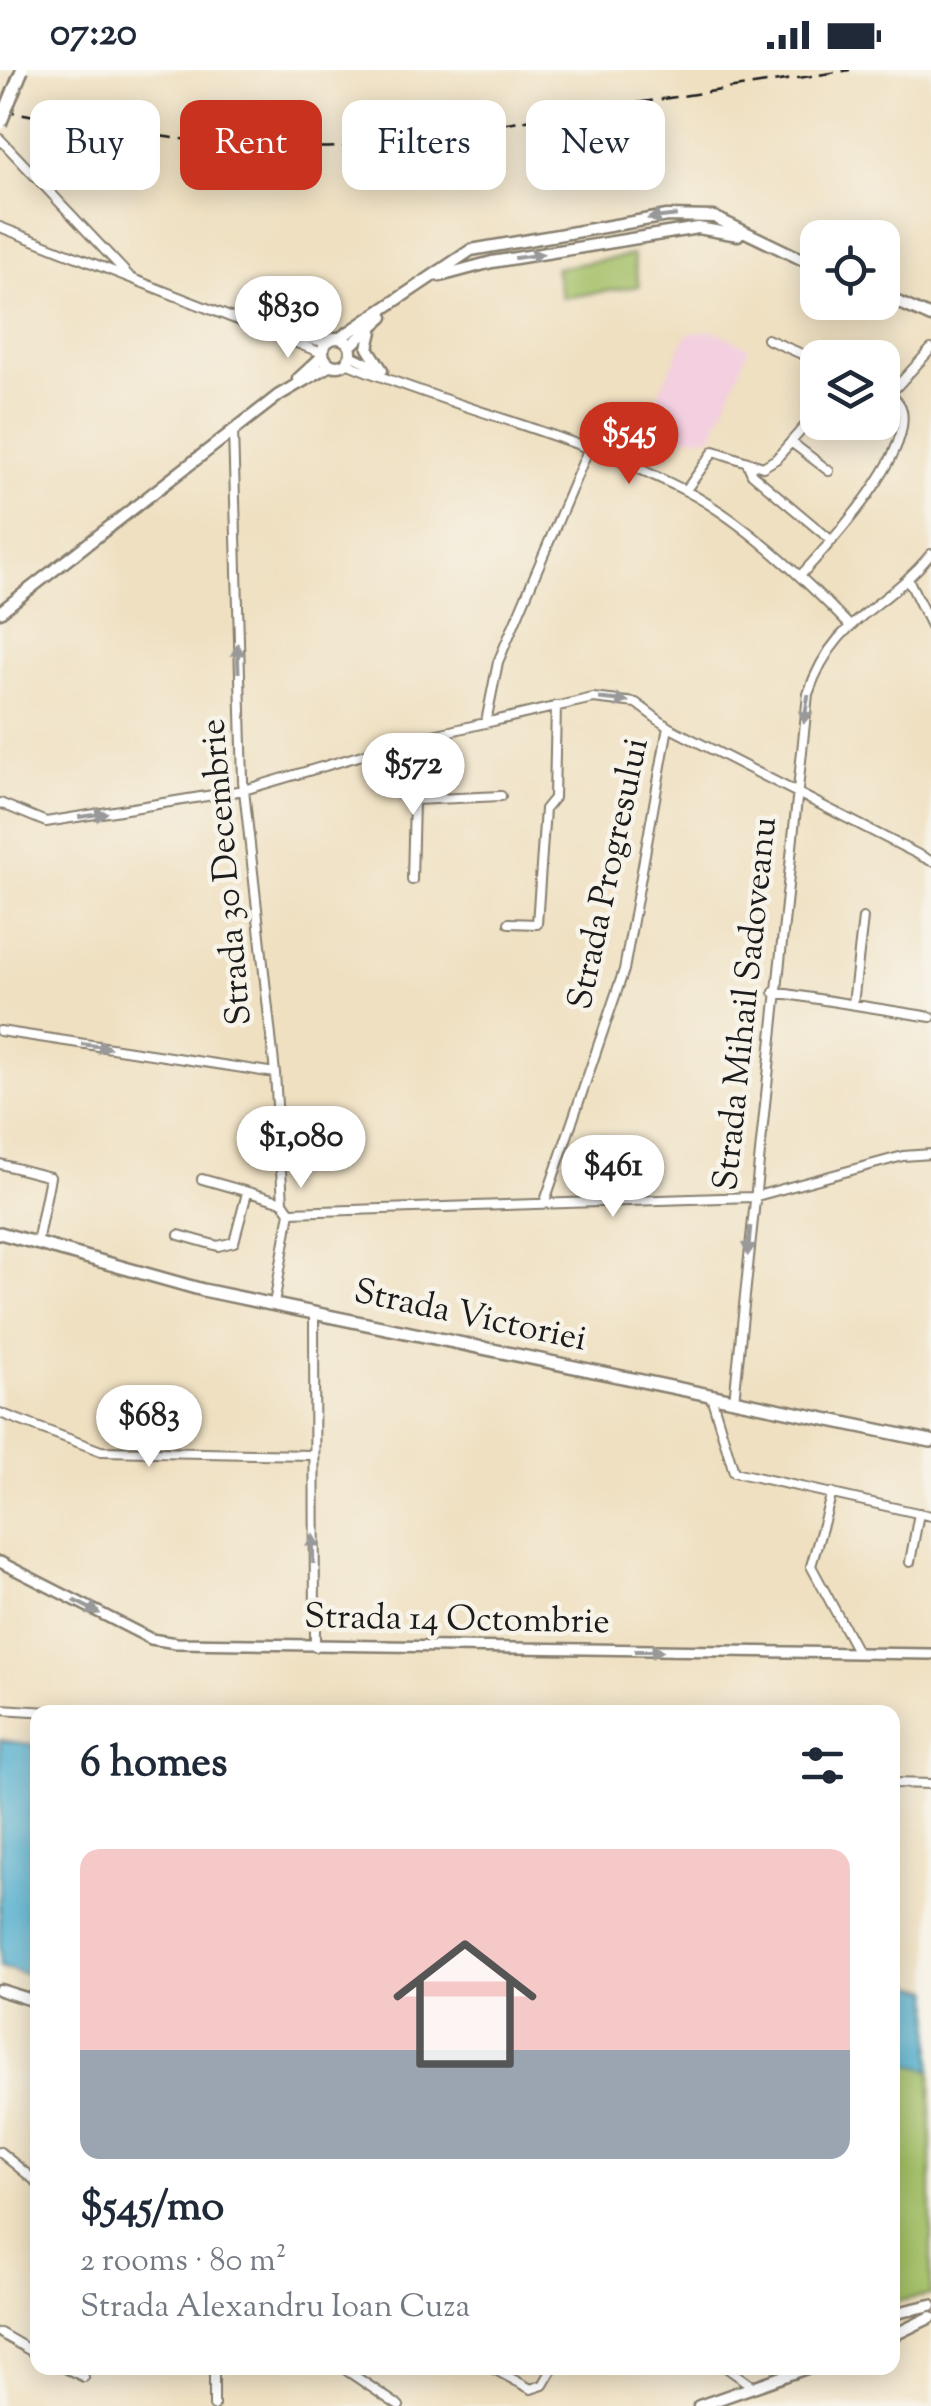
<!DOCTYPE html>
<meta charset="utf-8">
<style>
:root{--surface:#fff;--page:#f2f2f3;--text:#1f2937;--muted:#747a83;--line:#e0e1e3;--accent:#c8321e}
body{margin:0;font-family:"Sorts Mill Goudy",serif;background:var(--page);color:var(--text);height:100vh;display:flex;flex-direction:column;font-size:38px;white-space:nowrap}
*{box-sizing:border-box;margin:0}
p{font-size:32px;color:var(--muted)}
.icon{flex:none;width:55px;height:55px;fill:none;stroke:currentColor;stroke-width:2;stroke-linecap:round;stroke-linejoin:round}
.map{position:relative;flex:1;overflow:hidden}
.drawer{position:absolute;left:30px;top:1635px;width:870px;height:670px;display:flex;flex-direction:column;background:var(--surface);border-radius:20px;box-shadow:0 5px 25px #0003}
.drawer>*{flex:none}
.top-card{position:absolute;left:30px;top:30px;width:872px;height:90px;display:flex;gap:20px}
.fabs{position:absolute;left:800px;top:150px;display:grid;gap:20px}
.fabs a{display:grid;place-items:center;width:100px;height:100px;border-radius:20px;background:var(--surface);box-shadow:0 5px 25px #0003;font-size:50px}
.price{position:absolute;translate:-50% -85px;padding:0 22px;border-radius:35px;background:#fff;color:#222;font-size:32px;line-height:65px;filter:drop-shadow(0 2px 5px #0008)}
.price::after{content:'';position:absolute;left:50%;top:60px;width:30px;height:22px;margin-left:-15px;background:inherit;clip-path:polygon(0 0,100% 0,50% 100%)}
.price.current{background:var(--accent);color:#fff}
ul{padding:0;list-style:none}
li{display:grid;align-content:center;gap:20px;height:530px;padding:0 50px}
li+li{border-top:2px solid var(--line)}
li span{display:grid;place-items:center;height:310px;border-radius:20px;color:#555}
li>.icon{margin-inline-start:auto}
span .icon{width:180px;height:180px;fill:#fffc;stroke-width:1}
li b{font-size:42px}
h2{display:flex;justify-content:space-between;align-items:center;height:120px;padding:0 50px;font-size:42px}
.chip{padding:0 35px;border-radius:20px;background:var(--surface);box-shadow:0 5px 25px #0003;font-size:35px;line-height:90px}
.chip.current{background:var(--accent);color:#fff}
.status{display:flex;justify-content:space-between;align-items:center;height:70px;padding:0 50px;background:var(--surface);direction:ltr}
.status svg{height:28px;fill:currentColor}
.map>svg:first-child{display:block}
</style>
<div class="status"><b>07:20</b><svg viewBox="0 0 49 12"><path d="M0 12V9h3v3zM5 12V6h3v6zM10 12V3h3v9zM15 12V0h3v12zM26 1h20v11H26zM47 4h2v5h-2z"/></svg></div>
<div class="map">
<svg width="931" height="2336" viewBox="0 0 931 2336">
<rect width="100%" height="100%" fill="#f7f3e8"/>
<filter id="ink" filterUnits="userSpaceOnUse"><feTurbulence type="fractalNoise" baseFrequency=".01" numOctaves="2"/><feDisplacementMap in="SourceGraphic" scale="20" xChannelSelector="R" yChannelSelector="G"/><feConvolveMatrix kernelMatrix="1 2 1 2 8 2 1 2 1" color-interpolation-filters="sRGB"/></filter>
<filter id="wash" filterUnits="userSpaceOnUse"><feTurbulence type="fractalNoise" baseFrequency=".0048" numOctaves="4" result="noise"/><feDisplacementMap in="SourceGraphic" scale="40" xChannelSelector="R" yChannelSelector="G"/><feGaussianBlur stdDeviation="2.25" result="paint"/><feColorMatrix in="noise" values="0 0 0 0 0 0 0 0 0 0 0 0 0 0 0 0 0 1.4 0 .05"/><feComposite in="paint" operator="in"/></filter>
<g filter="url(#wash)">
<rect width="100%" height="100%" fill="#efe0c1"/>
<path fill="#f3cfdf" d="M713,260L749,278L712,367H676L662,356L653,335L687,264Z"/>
<path fill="#a3bf66" stroke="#606e41" stroke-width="2.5" d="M633,185L639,216L562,228L555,198Z
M892,1990L931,2000V2225L893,2232Z"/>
<path fill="#52b1d1" stroke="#376676" stroke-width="2.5" d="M0,1670L37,1675V1907L0,1897Z
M893,1909L931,1920V2000L893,1990Z"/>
</g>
<g filter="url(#ink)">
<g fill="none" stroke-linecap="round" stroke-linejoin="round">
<g stroke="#867e6e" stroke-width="12">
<path id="minor" d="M0,69L129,206
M0,157L322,283
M291,266L326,272
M767,269L818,291
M351,285L382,300
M346,293C457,339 577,365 684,420C740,448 806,510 849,555
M890,324L931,279
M233,360L243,711L275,1003L283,1132L290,1142L274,1234
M791,372L829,401
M748,395L752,404L832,471
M686,420L714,381L763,397L776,389L818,341
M800,506C830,473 911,387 902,341C900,331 890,324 882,317
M909,511L931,556
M486,652L498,592L588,380
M416,669L414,730L501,726
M0,733L46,752L244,720L416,669L593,628L636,633L668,657L931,791
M412,810L414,730
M509,853L537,854L545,739L554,728L556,636
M774,922L931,947
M853,934L863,848
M0,961L275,1003
M0,1094L50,1107L37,1173
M202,1109L283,1132
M545,1131L624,900L668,657
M290,1142L753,1127L903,1086L931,1084
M179,1165L218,1176L234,1172L247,1123
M314,1242L315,1577
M711,1326L734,1402L931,1446
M734,1331L808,624C834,546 883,542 931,484
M0,1343L101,1381L312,1385
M832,1423L811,1496L858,1583
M910,1492L919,1443
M0,1639L49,1642
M892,1713L931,1714
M0,2082L38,2113
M0,2263L38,2285
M65,2298L84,2307
M214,2298V2336
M343,2298L399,2336
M492,2298L531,2319L543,2315L553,2298
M727,2298L752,2316"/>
</g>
<g stroke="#867e6e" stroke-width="14">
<path id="tertiary" d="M0,1492L151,1569L176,1573L931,1584"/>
</g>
<g stroke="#867e6e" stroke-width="15">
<path id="secondary" d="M440,206L492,192L698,158L738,165
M882,225L931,247
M372,261L368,278L382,300
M323 282a14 14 0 1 1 28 0a14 14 0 1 1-28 0Z
M340,268L471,180L667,146L714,147L818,197
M350,276L383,247
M298,309L323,286
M0,542L279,325L331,295
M0,1920L38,1932
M892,2244L931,2235
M892,2266L931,2247
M699,2336L807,2298"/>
</g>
<g stroke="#867e6e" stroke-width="16">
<path id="primary" d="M0,1163L203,1220L931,1371"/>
</g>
<use href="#minor" stroke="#fff" stroke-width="8"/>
<use href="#tertiary" stroke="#fff" stroke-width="9"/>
<use href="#secondary" stroke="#fff" stroke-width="10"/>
<use href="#primary" stroke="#fff" stroke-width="11"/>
<path stroke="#1c1c1c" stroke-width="2.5" stroke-dasharray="15 8" stroke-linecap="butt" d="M0,40C119,60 237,84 358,76L850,0"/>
<g stroke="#867e6e" stroke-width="16" stroke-linecap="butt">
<path id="primary-bridge" d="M0,54L22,0"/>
</g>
<use href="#primary-bridge" stroke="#fff" stroke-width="11"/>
</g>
<defs><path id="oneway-solid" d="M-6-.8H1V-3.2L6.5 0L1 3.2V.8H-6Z" transform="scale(2.5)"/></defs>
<g fill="#999">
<use href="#oneway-solid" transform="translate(662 147) rotate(173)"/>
<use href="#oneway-solid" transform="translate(529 186) rotate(-9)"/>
<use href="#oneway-solid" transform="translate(238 588) rotate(-92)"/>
<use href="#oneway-solid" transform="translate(614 630) rotate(6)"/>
<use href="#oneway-solid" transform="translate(806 639) rotate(99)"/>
<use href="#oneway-solid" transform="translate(93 745) rotate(-9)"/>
<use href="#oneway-solid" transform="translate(96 976) rotate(8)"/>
<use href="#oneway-solid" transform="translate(749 1171) rotate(95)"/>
<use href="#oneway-solid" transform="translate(313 1479) rotate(-91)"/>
<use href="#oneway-solid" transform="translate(87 1537) rotate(27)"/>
<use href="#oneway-solid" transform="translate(649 1581)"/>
</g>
</g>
<g text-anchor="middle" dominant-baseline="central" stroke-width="9" stroke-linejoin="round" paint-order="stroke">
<g font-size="35" fill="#1c1c1c" stroke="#f7f3e8">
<text transform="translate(228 802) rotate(-95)">Strada 30 Decembrie</text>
<text transform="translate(610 804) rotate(-78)">Strada Progresului</text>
<text transform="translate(747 934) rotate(-84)">Strada Mihail Sadoveanu</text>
<text transform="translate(470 1247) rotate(12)">Strada Victoriei</text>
<text transform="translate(457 1551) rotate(1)">Strada 14 Octombrie</text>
</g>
</g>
</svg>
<div class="fabs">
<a><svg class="icon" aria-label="locate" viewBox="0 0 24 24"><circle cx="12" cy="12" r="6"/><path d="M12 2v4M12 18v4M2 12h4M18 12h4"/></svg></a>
<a><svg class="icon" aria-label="layers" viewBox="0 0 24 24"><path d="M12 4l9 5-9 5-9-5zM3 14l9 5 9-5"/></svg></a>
</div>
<b class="price" style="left:288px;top:291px">$830</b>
<b class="price current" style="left:629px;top:417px">$545</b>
<b class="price" style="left:413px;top:748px">$572</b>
<b class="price" style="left:301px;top:1121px">$1,080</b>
<b class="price" style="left:613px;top:1150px">$461</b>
<b class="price" style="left:149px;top:1400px">$683</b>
<div class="top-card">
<a class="chip">Buy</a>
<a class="chip current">Rent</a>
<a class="chip">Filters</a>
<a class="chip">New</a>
</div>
<section class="drawer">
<h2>6 homes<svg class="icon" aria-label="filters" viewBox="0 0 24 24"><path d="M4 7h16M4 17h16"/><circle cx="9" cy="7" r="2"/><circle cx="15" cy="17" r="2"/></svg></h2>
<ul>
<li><span style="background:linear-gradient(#f6c9c9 65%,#9aa5b1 0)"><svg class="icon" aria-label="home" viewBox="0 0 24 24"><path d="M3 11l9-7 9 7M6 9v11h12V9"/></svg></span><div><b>$545/mo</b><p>2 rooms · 80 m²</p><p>Strada Alexandru Ioan Cuza</p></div></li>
</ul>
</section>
</div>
